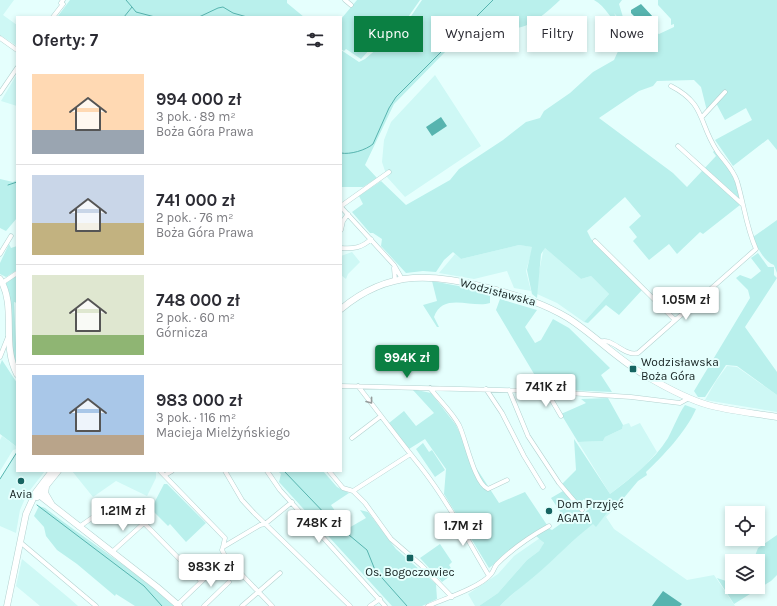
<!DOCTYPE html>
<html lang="pl">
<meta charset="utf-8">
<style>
:root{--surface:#fff;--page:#f2f2f3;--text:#2b2b33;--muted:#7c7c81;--line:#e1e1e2;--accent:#0b8043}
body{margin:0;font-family:Karla,sans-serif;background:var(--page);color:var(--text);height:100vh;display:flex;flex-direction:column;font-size:15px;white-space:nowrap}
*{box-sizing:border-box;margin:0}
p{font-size:13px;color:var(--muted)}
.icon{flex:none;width:22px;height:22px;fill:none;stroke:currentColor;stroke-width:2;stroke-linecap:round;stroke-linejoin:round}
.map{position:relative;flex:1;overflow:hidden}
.details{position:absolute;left:16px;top:16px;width:326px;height:456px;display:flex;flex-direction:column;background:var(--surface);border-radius:0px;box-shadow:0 2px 6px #0003}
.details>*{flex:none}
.top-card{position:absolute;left:354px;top:16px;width:363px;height:36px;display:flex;gap:8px}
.buttons{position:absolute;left:725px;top:506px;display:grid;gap:8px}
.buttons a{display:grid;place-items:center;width:40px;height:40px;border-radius:0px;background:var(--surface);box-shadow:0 2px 6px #0003;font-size:20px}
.price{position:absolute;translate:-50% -34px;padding:0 9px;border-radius:4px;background:#fff;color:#222;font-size:13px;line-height:26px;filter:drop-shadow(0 1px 2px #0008)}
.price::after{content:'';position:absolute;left:50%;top:24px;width:12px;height:9px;margin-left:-6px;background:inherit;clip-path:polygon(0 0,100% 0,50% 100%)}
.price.selected{background:var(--accent);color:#fff}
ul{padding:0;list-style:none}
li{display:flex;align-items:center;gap:12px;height:100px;padding:0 16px}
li+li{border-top:1px solid var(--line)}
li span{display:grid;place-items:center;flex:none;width:112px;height:80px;border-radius:0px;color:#555}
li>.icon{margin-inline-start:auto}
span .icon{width:48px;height:48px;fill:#fffc;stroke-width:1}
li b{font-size:17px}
h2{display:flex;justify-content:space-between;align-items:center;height:48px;padding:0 16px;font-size:17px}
.chip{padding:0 14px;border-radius:0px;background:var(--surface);box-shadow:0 2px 6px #0003;font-size:14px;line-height:36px}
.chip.selected{background:var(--accent);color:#fff}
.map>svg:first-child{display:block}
</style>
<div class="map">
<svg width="777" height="606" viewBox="0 0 777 606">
<rect width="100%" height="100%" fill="#e5fffd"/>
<path fill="#cef8f5" d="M0,0H14L3,15L17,25V46L0,35Z
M17,74V106L1,101Z
M435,75L481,146L405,197L387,177L382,162L384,140L391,122Z
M519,245L533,247L526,271L531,291L514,288L507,271L474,279L439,273L455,254L461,259Z
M544,247L581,279L591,276L609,294L584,322L557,303L537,294L538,277Z
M352,252L360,262L348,274L346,279L341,275V256Z
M727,366L737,367L777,395V412L705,400L716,381Z
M629,423L631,427L640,423L657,452L643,468L610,494L578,442L603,441L605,437L622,429L623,425Z
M2,436L17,447V449L13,450L0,471V440Z
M17,452V471H45L27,494L20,510L16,533L0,526V479Z
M72,471H156V478L147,496L116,481L93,497Z
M616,503L617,506L606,517L614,529L687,580L714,575L735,606H500L519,588L535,576L578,536L593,523L596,526Z
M540,538L544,544L539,551L527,560L498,593L479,606H475L468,594L498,574L514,556Z
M22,559L69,598L78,606H40L16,586Z"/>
<path fill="#b9f0ec" d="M70,0H287V3L304,17H60L58,16Z
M357,0H420L404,23L372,47L361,59L346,49L344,51L341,49L342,46L341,19Z
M422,0H560C549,10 525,34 510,26L500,39L495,50H452L445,52L394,104L365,165L377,178L363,187H341V50L359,62L365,59L405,25Z
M594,0H622L619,4L626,27L614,13L622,28C611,21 606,6 594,0Z
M658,0H777V150L768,139L733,166L715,140L752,120L746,108L725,120L716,103L707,111L701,87L694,80L657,81L653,86L639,91L599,118L673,173L687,187L716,156L713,152L715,150L732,172L741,200L740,205L703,234L700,232L677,254L669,244L649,260L633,241L637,237L629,227L641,216L625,197L587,231L591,239L642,290L619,315L606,305L588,323L584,322L609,294L591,276L581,279L545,248L541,254L537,298L532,294L527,270L532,247L519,245L461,259L453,252L444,260L436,272L423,271L406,273L381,246L382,239L373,233H370L352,212L363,204L359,196L381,181L406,205L450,180L459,169L503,140L526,122L540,118L544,111L570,93L593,72L614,60L626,34L625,29L642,25L659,34L674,27V24L671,25V19L658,5Z
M0,179L13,182L17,180V218L6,231L0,228Z
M777,220V273L774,265C764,262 756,245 753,237Z
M9,244L11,248L17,246V270L6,277L0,274V263Z
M758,253L768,267H774V275L777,278L745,327L777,372V395L737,366L726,365L705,397H698L694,391L750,298L748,290L736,278L740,275L751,279L761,271L751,258Z
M17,275V303L14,302L17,366L12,350L5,284Z
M432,281L490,292V303C473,309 443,291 434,317L439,327H437L423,305L437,301Z
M500,299L537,310L525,327L535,343L541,340L553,319L569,328L610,368L601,375L612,392L543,389L496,310Z
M2,360L17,383V447L0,434V365Z
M412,389L431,393L456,425L475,466L499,503L525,492L547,525L489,568L444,494L446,469L425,439L409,449L389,423L404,411L416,426L434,413Z
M608,398L623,425L622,429L605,437L603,441L578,442L561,414L586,403L581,399Z
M685,405L696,409C686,432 663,456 646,472L647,475L638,481L617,506L615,503L596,527L593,524C572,540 555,559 535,576C523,586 511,594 500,606H479L498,593L527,560L539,551L544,543L535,535L548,528L552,530L566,520L551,498L563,491L583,514L591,507L584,499L581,502H576L562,484L576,470L574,439L610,494C631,478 654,461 668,438C674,427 678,415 685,405Z
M423,443L429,452L432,450L445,470L435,477L416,449Z
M278,471H323L337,487L349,493L331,505L347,529L366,518L360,510L368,512L396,549L436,584L437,599L422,606H392L279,482L281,474Z
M164,484H167L206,523L186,542L170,524L168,526L151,509Z
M39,506L45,508C88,541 134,570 175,606H135L116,594L115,596L77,564L57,550L46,536L44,527L34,516Z
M777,535V575L771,581L734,604L717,578L729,582L732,579V587H758V561H747L755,556L758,548Z
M440,544L452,562L449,565L454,573L442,582L420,558Z"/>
<path fill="#57b4af" d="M641,4L654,18L649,21L642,18L637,19L631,13V10Z
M441,117L447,126L432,136L426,127Z
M663,591L682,604L680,606H652Z"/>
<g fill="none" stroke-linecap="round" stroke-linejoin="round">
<path stroke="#57b4af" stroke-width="1" d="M126,0L132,7
M124,17L132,7L136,12L155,17
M199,17L218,8L223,7L233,13L247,17
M341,153C350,155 366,150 373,144L389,108L396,97L493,0
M8,185L17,182
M284,471L331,520L367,550L375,570L407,606
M0,479L17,452
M37,505L144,586L162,606"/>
<g stroke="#b3d2d0" stroke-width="5">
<path id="street" d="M345,0L351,5
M53,17L63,4L61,3L63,0
M0,38L17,50
M0,93L17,68
M702,117L725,92
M678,146L742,204
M341,206L389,172
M341,207L394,265L402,279
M341,230L343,221L348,214
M595,241L675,320
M341,248C353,249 362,248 371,239
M0,254L11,236
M394,268L395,280
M2,283L17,273
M600,342C611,336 624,357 638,353L756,249C746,227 744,204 737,181C733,169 724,161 717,151C698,122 706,104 671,86
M0,357L8,337
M341,386L536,391L631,397L680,403L689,398
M358,386C379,413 399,440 420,466C447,500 467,539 489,576
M430,388C439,400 452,412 459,425C466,439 474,483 488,489L507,480
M486,389L502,413L524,456L543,487
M509,390L528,436L559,483L582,510
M547,392L561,416
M352,438L381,416
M160,471L225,538L223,547
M225,471L242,500L254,513L350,606
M267,471L280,490L385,606
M329,471L343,488L353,491L365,503L391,539L421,565L452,597
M165,475L172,471
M353,491L409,455
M148,507L144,523L201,581
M79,527L116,501
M20,542L96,606
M112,552L144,523
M226,558L272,606
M177,605L226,558L222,550L223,547L260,525L265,524L292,502
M204,606L229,582
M242,606L280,573
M370,606L380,599
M428,606C444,599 481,587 491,574C494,571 494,567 497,564C512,549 531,536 549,526"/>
</g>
<g stroke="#b3d2d0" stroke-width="7">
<path id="secondary" d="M0,279C17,306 1,344 17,374
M341,309C390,268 434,274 492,289C519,296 543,303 568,318C596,336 619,361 648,377C667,388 687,399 708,405C730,411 754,413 777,417
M46,487L45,493L52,505
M39,495L157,587L179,606
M37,497L58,471
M7,606L26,514L36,492L52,471"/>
</g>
<use href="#street" stroke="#fff" stroke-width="4"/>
<use href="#secondary" stroke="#fff" stroke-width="6"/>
</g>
<defs><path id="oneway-chevron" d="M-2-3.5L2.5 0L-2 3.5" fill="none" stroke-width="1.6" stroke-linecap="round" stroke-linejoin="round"/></defs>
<use stroke="#969c9b" href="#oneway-chevron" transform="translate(370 401) rotate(53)"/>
<g fill="#166461" stroke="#e5fffd" stroke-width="1.5">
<rect x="629" y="365" width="8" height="8" rx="2"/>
<circle cx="21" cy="481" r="4"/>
<circle cx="549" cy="511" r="4"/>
<rect x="406" y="554" width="8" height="8" rx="2"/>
</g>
<g text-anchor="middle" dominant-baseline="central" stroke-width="4" stroke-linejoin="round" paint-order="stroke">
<g font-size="12" fill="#162221" stroke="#e5fffd">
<text transform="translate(498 292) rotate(15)">Wodzisławska</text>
</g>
<g font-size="12" fill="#162221" stroke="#e5fffd" text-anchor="start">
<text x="641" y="362">Wodzisławska<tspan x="641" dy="14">Boża Góra</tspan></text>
<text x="21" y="494" text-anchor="middle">Avia</text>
<text x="557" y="504">Dom Przyjęć<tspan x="557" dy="14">AGATA</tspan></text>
<text x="410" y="572" text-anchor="middle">Os. Bogoczowiec</text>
</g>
</g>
</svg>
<div class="buttons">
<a><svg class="icon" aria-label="locate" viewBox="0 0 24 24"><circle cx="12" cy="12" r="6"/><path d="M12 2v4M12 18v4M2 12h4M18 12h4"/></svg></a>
<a><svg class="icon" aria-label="layers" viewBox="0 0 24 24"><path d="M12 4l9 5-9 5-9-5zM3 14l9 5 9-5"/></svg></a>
</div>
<b class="price" style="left:686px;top:321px">1.05M zł</b>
<b class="price selected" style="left:407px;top:379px">994K zł</b>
<b class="price" style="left:546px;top:408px">741K zł</b>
<b class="price" style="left:123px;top:532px">1.21M zł</b>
<b class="price" style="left:319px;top:544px">748K zł</b>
<b class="price" style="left:463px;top:547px">1.7M zł</b>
<b class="price" style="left:211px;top:588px">983K zł</b>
<div class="top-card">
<a class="chip selected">Kupno</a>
<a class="chip">Wynajem</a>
<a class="chip">Filtry</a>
<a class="chip">Nowe</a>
</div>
<section class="details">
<h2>Oferty: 7<svg class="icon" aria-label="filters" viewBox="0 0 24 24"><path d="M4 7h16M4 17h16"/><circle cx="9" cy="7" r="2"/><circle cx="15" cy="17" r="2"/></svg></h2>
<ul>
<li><span style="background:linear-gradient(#ffd9b3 70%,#9aa5b1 0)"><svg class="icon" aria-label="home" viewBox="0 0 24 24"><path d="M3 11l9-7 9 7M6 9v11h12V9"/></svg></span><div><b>994 000 zł</b><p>3 pok. · 89 m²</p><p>Boża Góra Prawa</p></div></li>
<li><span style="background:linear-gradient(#c9d6e8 60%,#c2b280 0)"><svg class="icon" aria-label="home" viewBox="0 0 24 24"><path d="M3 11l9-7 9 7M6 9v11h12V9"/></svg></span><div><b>741 000 zł</b><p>2 pok. · 76 m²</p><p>Boża Góra Prawa</p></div></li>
<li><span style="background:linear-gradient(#dfe7d0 75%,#8fb573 0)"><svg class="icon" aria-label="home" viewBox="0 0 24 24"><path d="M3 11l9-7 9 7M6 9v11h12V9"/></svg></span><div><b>748 000 zł</b><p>2 pok. · 60 m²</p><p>Górnicza</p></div></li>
<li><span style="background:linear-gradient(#a9c7e8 75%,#b9a48a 0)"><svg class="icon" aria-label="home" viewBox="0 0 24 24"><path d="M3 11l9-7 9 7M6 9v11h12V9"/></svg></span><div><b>983 000 zł</b><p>3 pok. · 116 m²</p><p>Macieja Mielżyńskiego</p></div></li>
</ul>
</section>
</div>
